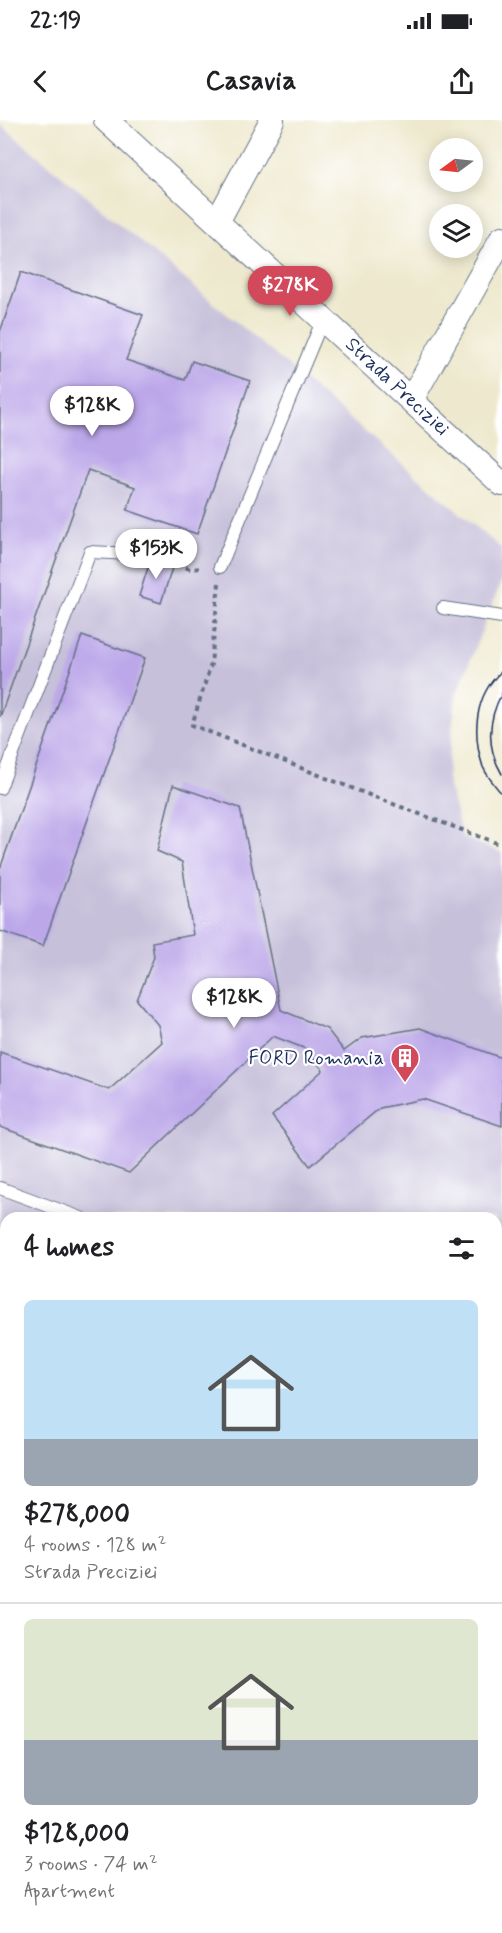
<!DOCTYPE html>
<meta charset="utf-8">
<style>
:root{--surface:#fff;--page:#f6f6f6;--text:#202124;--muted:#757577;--line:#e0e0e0;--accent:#d1495b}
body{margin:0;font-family:Mynerve,sans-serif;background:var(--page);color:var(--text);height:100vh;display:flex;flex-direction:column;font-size:22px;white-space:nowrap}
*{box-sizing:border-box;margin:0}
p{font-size:20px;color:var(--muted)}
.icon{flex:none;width:33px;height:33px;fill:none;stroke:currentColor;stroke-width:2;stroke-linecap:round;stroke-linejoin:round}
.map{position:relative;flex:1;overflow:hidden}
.panel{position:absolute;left:0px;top:1092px;width:502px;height:722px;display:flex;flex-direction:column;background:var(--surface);border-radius:18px 18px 0 0;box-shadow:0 3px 15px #0003}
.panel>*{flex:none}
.needle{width:39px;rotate:255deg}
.buttons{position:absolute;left:429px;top:18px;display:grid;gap:12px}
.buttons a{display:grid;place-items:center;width:54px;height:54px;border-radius:50%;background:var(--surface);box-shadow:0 3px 15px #0003;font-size:30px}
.price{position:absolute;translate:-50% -51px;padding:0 14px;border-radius:21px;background:#fff;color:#222;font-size:20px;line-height:39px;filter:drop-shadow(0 2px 3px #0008)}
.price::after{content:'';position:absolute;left:50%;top:36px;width:18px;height:14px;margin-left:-9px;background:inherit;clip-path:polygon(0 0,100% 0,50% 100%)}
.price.on{background:var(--accent);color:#fff}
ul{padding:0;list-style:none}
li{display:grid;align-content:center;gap:12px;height:318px;padding:0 24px}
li+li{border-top:2px solid var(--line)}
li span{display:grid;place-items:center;height:186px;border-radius:9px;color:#555}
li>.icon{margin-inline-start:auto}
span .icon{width:108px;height:108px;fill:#fffc;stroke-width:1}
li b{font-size:26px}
h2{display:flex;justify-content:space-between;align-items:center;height:72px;padding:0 24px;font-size:26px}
.status{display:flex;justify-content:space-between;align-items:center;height:42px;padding:0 30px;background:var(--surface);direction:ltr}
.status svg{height:16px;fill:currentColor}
header{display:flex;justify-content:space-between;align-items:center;height:78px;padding:0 24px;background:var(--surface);font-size:27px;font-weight:700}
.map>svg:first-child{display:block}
</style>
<div class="status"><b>22:19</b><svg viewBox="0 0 49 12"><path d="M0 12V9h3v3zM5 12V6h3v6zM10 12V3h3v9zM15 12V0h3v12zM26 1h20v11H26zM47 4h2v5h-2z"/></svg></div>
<header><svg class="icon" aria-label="back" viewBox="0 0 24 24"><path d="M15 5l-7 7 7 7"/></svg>Casavia<svg class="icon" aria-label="share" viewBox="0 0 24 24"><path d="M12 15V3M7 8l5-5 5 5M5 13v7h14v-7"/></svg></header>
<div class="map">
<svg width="502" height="1813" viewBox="0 0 502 1813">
<rect width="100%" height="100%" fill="#fff"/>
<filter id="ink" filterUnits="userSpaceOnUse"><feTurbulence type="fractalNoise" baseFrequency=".0167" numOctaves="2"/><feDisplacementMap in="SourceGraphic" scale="12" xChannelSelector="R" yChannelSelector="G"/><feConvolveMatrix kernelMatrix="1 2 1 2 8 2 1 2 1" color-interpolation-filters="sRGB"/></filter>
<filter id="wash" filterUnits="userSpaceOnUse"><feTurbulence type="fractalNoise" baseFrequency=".008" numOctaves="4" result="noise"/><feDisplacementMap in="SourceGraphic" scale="24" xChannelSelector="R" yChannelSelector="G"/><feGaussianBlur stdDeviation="1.35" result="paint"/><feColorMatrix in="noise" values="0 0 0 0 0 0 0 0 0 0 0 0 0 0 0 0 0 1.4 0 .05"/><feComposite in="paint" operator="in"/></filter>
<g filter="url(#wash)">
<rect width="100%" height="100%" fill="#eee9ce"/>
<path fill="#e4d3f2" d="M502,1499V1813H384L386,1808H496V1514Z"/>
<path fill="#c6c0da" d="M0,4L274,234L502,429V460L456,576L447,658L462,717L502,733V1115L497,1131L496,1098H6V1808H264L262,1813H0Z"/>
<g id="blocks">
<path fill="#bca7e9" d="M21,152L143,195L126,240L185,260L192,241L250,261L197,414L127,390L135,367L88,350L0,597V212Z
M151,438L173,445L161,483L139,476Z
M82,516L145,538L43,826L0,811V749Z
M173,665L240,688L281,890L327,909L344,931L362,918L420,908L502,938V1006L423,979L380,988L310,1046L272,996L323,950L306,929L273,916L129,1053L0,1007V932L109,970L162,922L158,905L137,880L154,837L152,822L193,815L182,742L157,731Z"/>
</g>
</g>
<g filter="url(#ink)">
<use href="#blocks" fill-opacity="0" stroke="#657085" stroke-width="1.5"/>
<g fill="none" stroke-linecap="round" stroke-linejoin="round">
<g stroke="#657085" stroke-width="14">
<path id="lane" d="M220,447L323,199
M443,488L502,497
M0,668L90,432L152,435
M0,1068L81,1098
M496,1244L502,1246"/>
</g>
<g stroke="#657085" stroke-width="26">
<path id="street" d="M106,0L502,364
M217,102L272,0
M411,280L502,118"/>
</g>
<g stroke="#657085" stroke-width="35">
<path id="secondary" d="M496,1725L502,1727"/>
</g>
<g stroke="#657085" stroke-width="35">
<path id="primary" d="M496,1343L502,1328
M496,1424L502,1408
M324,1813L326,1808
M356,1813L358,1808"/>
</g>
<path stroke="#657085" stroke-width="4" stroke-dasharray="4.5 4.5" stroke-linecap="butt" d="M169,441L190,449L202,448
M219,463L211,544L192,605L372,676L502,725
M496,1135L502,1120"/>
<use href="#lane" stroke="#fff" stroke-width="12"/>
<use href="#street" stroke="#fff" stroke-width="24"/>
<use href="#secondary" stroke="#fae7c3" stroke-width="33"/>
<use href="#primary" stroke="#f2c36a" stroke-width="33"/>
<path stroke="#1b2f5e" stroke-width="1.5" d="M502,551C474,575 472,614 483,647C487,656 496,667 502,674
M502,573C487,601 486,627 502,654
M496,1227L502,1212
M496,1272L502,1257
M268,1813L270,1808
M284,1813L286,1808"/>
</g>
</g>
<defs>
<g id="building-pin" transform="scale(1.5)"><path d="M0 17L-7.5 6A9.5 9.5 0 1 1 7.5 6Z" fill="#d1495b" stroke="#fff"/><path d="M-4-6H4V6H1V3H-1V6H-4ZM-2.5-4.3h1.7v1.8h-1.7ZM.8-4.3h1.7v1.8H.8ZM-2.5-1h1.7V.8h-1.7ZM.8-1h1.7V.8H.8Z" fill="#fff"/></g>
</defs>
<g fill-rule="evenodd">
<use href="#building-pin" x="405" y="938"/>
</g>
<g text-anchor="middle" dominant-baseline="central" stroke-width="4.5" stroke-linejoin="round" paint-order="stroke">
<g font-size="20" fill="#1b2f5e" stroke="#fff">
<text transform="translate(397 267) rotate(43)">Strada Preciziei</text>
</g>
<g font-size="20" fill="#1b2f5e" stroke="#fff" text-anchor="end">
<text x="384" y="938">FORD Romania</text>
</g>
</g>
</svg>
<div class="buttons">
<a><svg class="needle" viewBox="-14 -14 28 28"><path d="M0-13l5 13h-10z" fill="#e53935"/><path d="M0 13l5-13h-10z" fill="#757577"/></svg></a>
<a><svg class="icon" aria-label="layers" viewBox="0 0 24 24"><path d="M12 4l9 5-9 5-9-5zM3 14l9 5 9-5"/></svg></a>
</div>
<b class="price on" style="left:290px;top:197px">$278K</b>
<b class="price" style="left:92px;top:317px">$128K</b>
<b class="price" style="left:156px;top:460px">$153K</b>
<b class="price" style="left:234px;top:909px">$128K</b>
<section class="panel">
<h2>4 homes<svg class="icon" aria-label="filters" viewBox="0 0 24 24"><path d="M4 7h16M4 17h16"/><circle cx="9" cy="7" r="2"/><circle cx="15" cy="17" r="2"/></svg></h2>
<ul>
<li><span style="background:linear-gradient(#bfe0f5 75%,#9aa5b1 0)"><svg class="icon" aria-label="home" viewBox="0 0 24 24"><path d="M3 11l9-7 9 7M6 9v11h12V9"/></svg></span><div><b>$278,000</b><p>4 rooms · 128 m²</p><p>Strada Preciziei</p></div></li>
<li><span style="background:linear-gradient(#dfe7d0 65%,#9aa5b1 0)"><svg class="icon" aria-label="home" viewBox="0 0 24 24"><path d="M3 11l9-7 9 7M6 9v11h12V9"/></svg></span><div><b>$128,000</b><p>3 rooms · 74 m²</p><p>Apartment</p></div></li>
</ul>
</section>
</div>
